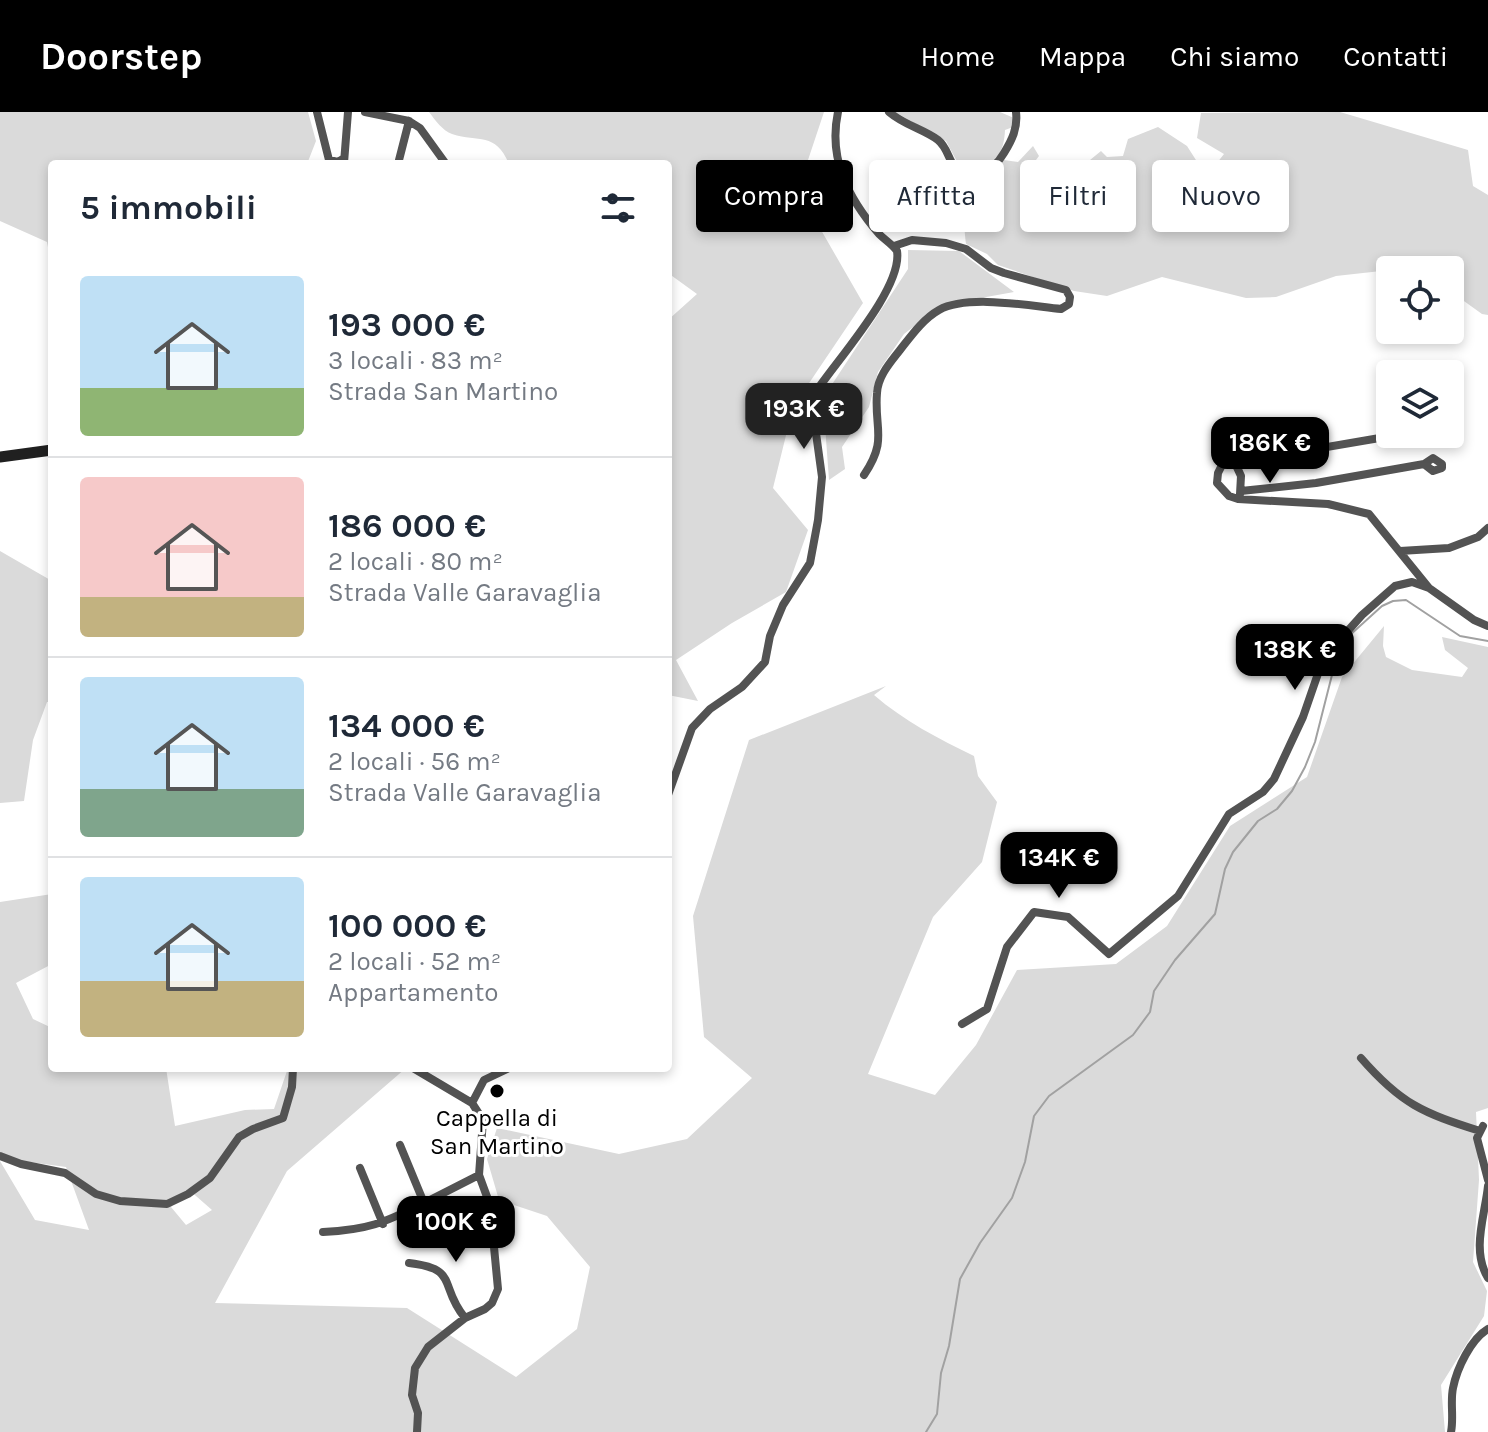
<!DOCTYPE html>
<html lang="it">
<meta charset="utf-8">
<style>
:root{--surface:#fff;--page:#f2f2f3;--text:#1f2937;--muted:#747a83;--line:#e0e1e3;--accent:#000}
body{margin:0;font-family:Karla,sans-serif;background:var(--page);color:var(--text);height:100vh;display:flex;flex-direction:column;font-size:30px;white-space:nowrap}
*{box-sizing:border-box;margin:0}
p{font-size:26px;color:var(--muted)}
.icon{flex:none;width:44px;height:44px;fill:none;stroke:currentColor;stroke-width:2;stroke-linecap:round;stroke-linejoin:round}
.map{position:relative;flex:1;overflow:hidden}
.drawer{position:absolute;left:48px;top:48px;width:624px;height:912px;display:flex;flex-direction:column;background:var(--surface);border-radius:8px;box-shadow:0 4px 12px #0003}
.drawer>*{flex:none}
.hud{position:absolute;left:696px;top:48px;width:672px;height:72px;display:flex;gap:16px}
.controls{position:absolute;left:1376px;top:144px;display:grid;gap:16px}
.controls a{display:grid;place-items:center;width:88px;height:88px;border-radius:8px;background:var(--surface);box-shadow:0 4px 12px #0003;font-size:40px}
.price{position:absolute;translate:-50% -68px;padding:0 18px;border-radius:16px;background:var(--accent);color:#fff;font-size:26px;line-height:52px;filter:drop-shadow(0 2px 4px #0008)}
.price::after{content:'';position:absolute;left:50%;top:48px;width:24px;height:18px;margin-left:-12px;background:inherit;clip-path:polygon(0 0,100% 0,50% 100%)}
.price.active{background:#222;color:#fff}
ul{padding:0;list-style:none}
li{display:flex;align-items:center;gap:24px;height:200px;padding:0 32px}
li+li{border-top:2px solid var(--line)}
li span{display:grid;place-items:center;flex:none;width:224px;height:160px;border-radius:8px;color:#555}
li>.icon{margin-inline-start:auto}
span .icon{width:96px;height:96px;fill:#fffc;stroke-width:1}
li b{font-size:34px}
h2{display:flex;justify-content:space-between;align-items:center;height:96px;padding:0 32px;font-size:34px}
.tag{padding:0 28px;border-radius:8px;background:var(--surface);box-shadow:0 4px 12px #0003;font-size:28px;line-height:72px}
.tag.active{background:var(--accent);color:#fff}
header{display:flex;align-items:center;gap:48px;box-sizing:border-box;height:112px;padding:0 40px;background:var(--accent);color:#fff}
header strong{font-size:38px}
nav{display:flex;gap:44px;margin-inline-start:auto;font-size:28px}
.map>svg:first-child{display:block}
</style>
<header>
<strong>Doorstep</strong>
<nav><a>Home</a><a>Mappa</a><a>Chi siamo</a><a>Contatti</a></nav>
</header>
<div class="map">
<svg width="1488" height="1320" viewBox="0 0 1488 1320">
<rect width="100%" height="100%" fill="#fff"/>
<path fill="#dadada" fill-rule="evenodd" d="M0,0H308L316,29L307,52H52V156L47,130L0,109Z
M429,0H824L798,78L863,191L793,295L773,376L808,418L786,480L732,511L676,548L698,589L668,583V208L697,182L668,161V52H509C495,19 479,31 452,22C443,19 435,8 429,0Z
M895,0H1000L1014,6L1013,15L1005,18C1004,41 996,50 977,62L961,57L946,29Z
M1340,0L1468,38L1473,74L1488,83V203L1482,202L1450,179V158H1390L1336,164L1276,185L1246,186L1162,165L1107,184L1074,179L998,153L987,142L966,132C963,110 963,86 979,68C986,60 997,56 1004,48L1018,50L1033,34L1039,44L1024,64L1032,72L1083,65L1090,48L1101,39L1107,45L1123,44L1128,27L1158,15L1187,34L1203,59L1213,56L1224,42L1197,26L1201,1Z
M908,138L959,139L1014,180L942,193L904,222L878,260L869,295L842,335L845,357L829,368L823,286L908,157Z
M0,439L52,469V590H47L33,628L24,689L0,691Z
M1384,514L1383,534L1386,545L1412,558L1462,565L1468,556L1445,538L1442,525L1488,535V996L1476,1000L1479,1068L1473,1150L1487,1179L1484,1204L1441,1273L1445,1320H0V1049L35,1108L89,1118L66,1055L22,1049L0,1041V790L52,782V852L16,871L33,907L52,916V956H166L175,1014L245,998L274,997L288,956H406L287,1059L215,1191L407,1196L516,1265L577,1217L590,1155L547,1104L499,1088L487,1047L497,1016L619,1042L687,1027L752,966L704,925L693,804L749,628L886,574L874,583C904,609 939,627 974,644L978,664L997,690L982,750L933,805L868,962L935,983L976,933L1017,858L1116,852L1167,814L1230,714L1307,665L1342,565ZM188,1077L212,1098L186,1113L171,1095Z"/>
<g fill="none" stroke-linecap="round" stroke-linejoin="round">
<path stroke="#a1a1a1" stroke-width="2" d="M926,1320L937,1302L941,1261L949,1234L960,1167L980,1131L1012,1086L1025,1050L1034,1004L1049,984L1133,923L1150,900L1154,879L1175,848L1215,802L1225,757L1233,740L1258,709L1277,697L1292,679L1305,655L1315,630L1333,559L1350,523L1382,494L1393,489L1406,488L1460,524L1488,529"/>
<path stroke="#535353" stroke-width="8" d="M317,0L329,48L338,50L344,46
M365,0L409,9L398,52
M889,0C904,13 923,17 938,28C947,35 948,46 954,54C970,76 994,58 1004,41C1012,28 1018,16 1016,0
M409,9L420,16L446,52
M344,51L348,0
M1403,322L1222,353L1218,361L1217,371L1229,384L1238,387L1328,392L1369,402L1429,476L1474,508L1488,514
M1235,351L1241,364L1240,382
M864,363C888,328 874,317 877,281C878,264 890,251 900,238C911,224 923,207 939,198C968,182 1030,194 1061,197L1069,192L1070,185L1066,178L1004,161L991,156L966,137L946,131L912,128L894,134
M1241,379L1316,371L1407,355L1424,352L1433,346L1442,352V356L1433,359L1424,352
M1400,439L1449,436L1478,425L1488,416
M668,683L692,616L710,597L742,575L765,550L770,524L783,493L810,451L818,408L822,365L812,292L815,281C836,249 903,176 897,139C892,132 885,128 879,122C848,86 828,47 838,0
M962,912L987,897L1007,835L1034,800L1068,805L1109,842L1178,784L1229,702L1263,680L1274,667L1303,605L1322,550L1337,531L1362,503L1395,474L1412,470L1429,476
M1361,946C1401,992 1423,1001 1480,1019
M413,956L472,991L483,1008L479,1063L490,1093L498,1177L492,1191L485,1197L465,1206L428,1235L415,1256L412,1283L418,1301L417,1320
M472,991L484,968L509,956
M1483,1014L1477,1026L1488,1068
M400,1033L424,1091L479,1063
M0,1044L21,1052L65,1061L96,1082L120,1089L167,1092L188,1082L210,1066L239,1025L253,1017L283,1006L292,975L293,956
M360,1056L383,1112
M1488,1074C1485,1104 1471,1138 1488,1166
M323,1120C367,1118 384,1111 424,1091
M409,1151C460,1157 438,1173 465,1206
M1451,1320C1454,1306 1450,1290 1453,1276C1457,1256 1471,1227 1488,1217"/>
<path stroke="#202020" stroke-width="11" d="M0,345L52,338"/>
</g>
<circle fill="#000" stroke="#fff" stroke-width="3" cx="497" cy="979" r="8"/>
<g text-anchor="middle" dominant-baseline="central" stroke-width="6" stroke-linejoin="round" paint-order="stroke">
<g font-size="24" fill="#000" stroke="#fff">
<text x="497" y="1006">Cappella di<tspan x="497" dy="28">San Martino</tspan></text>
</g>
</g>
</svg>
<div class="controls">
<a><svg class="icon" aria-label="locate" viewBox="0 0 24 24"><circle cx="12" cy="12" r="6"/><path d="M12 2v4M12 18v4M2 12h4M18 12h4"/></svg></a>
<a><svg class="icon" aria-label="layers" viewBox="0 0 24 24"><path d="M12 4l9 5-9 5-9-5zM3 14l9 5 9-5"/></svg></a>
</div>
<b class="price active" style="left:804px;top:339px">193K €</b>
<b class="price" style="left:1270px;top:373px">186K €</b>
<b class="price" style="left:1295px;top:580px">138K €</b>
<b class="price" style="left:1059px;top:788px">134K €</b>
<b class="price" style="left:456px;top:1152px">100K €</b>
<div class="hud">
<a class="tag active">Compra</a>
<a class="tag">Affitta</a>
<a class="tag">Filtri</a>
<a class="tag">Nuovo</a>
</div>
<section class="drawer">
<h2>5 immobili<svg class="icon" aria-label="filters" viewBox="0 0 24 24"><path d="M4 7h16M4 17h16"/><circle cx="9" cy="7" r="2"/><circle cx="15" cy="17" r="2"/></svg></h2>
<ul>
<li><span style="background:linear-gradient(#bfe0f5 70%,#8fb573 0)"><svg class="icon" aria-label="home" viewBox="0 0 24 24"><path d="M3 11l9-7 9 7M6 9v11h12V9"/></svg></span><div><b>193 000 €</b><p>3 locali · 83 m²</p><p>Strada San Martino</p></div></li>
<li><span style="background:linear-gradient(#f6c9c9 75%,#c2b280 0)"><svg class="icon" aria-label="home" viewBox="0 0 24 24"><path d="M3 11l9-7 9 7M6 9v11h12V9"/></svg></span><div><b>186 000 €</b><p>2 locali · 80 m²</p><p>Strada Valle Garavaglia</p></div></li>
<li><span style="background:linear-gradient(#bfe0f5 70%,#7fa58c 0)"><svg class="icon" aria-label="home" viewBox="0 0 24 24"><path d="M3 11l9-7 9 7M6 9v11h12V9"/></svg></span><div><b>134 000 €</b><p>2 locali · 56 m²</p><p>Strada Valle Garavaglia</p></div></li>
<li><span style="background:linear-gradient(#bfe0f5 65%,#c2b280 0)"><svg class="icon" aria-label="home" viewBox="0 0 24 24"><path d="M3 11l9-7 9 7M6 9v11h12V9"/></svg></span><div><b>100 000 €</b><p>2 locali · 52 m²</p><p>Appartamento</p></div></li>
</ul>
</section>
</div>
